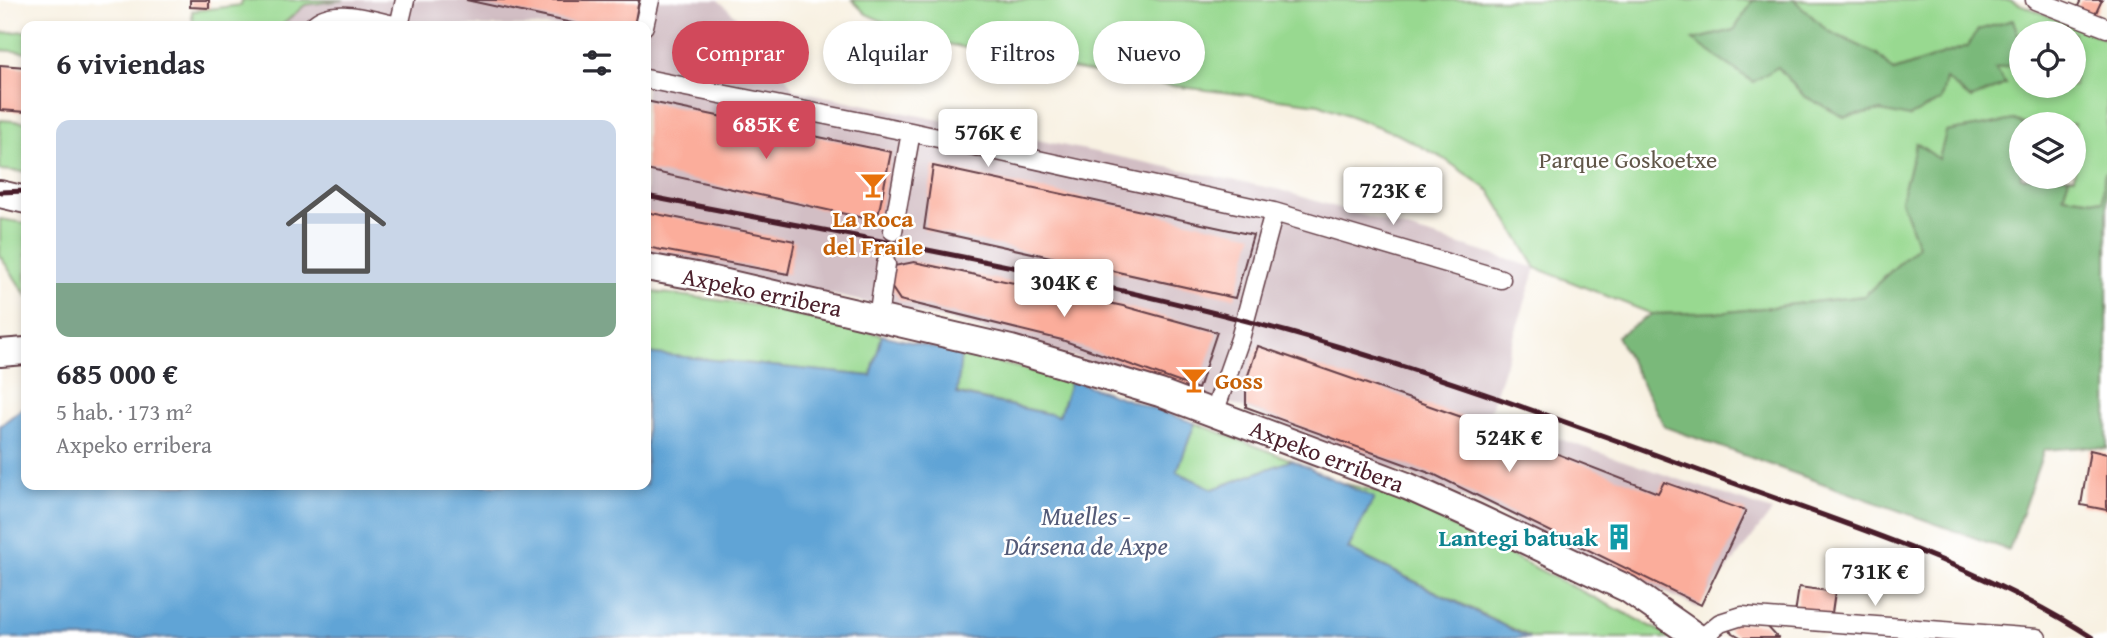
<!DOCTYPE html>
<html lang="es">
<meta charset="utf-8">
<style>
:root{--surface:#fff;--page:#f2f2f3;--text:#2b2b33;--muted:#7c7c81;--line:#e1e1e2;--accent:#d1495b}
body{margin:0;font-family:"Gentium Book Plus",serif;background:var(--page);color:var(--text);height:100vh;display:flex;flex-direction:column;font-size:26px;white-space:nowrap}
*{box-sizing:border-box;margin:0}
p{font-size:23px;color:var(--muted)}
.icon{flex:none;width:38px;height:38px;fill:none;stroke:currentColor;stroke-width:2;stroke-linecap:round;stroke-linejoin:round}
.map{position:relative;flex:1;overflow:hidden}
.details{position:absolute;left:21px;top:21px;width:630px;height:469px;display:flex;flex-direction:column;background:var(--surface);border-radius:14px;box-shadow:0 4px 10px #0003}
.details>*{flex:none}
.hud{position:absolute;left:672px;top:21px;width:665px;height:63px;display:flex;gap:14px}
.buttons{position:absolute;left:2009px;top:21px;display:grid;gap:14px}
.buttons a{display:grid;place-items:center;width:77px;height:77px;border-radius:50%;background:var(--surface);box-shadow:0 4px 10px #0003;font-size:35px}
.price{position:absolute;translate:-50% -60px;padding:0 16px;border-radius:7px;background:#fff;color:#222;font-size:23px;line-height:46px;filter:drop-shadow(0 2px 4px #0008)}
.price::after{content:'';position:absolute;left:50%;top:42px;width:21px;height:16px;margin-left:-10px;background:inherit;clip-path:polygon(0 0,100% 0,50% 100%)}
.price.active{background:var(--accent);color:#fff}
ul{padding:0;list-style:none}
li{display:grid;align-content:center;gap:14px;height:371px;padding:0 35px}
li+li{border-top:2px solid var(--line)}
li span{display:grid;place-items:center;height:217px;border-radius:14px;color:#555}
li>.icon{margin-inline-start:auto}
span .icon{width:126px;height:126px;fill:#fffc;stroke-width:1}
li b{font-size:30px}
h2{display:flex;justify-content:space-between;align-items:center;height:84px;padding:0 35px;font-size:30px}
.pill{padding:0 24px;border-radius:32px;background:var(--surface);box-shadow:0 4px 10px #0003;font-size:24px;line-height:63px}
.pill.active{background:var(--accent);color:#fff}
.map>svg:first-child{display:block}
</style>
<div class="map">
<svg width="2107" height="638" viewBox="0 0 2107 638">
<rect width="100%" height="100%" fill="#fff"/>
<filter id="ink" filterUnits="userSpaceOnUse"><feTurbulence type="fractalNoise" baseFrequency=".0143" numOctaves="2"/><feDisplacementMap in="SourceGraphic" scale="14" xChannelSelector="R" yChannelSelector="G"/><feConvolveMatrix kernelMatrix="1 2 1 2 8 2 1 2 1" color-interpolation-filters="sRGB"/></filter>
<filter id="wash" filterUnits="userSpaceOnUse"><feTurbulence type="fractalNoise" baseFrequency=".00686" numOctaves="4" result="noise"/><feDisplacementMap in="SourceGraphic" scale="28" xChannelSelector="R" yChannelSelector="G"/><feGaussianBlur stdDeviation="1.57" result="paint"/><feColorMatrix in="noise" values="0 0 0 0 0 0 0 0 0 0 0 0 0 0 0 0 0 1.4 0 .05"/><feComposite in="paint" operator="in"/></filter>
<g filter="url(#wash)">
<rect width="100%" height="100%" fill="#f8f1e2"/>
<path fill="#d2bec4" d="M344,0H718L764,42L794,90L1280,190L1536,268L1489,415L1772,511L1698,608L1456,494L1235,405L953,321L646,255V26H281L305,5Z"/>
<path fill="#98d990" stroke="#717c5e" stroke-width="2" d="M242,0H344L305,5L281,26H193L192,11L241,5Z
M852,0H1753L1735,30L1694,40L1778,67L1804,96L1844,117L1881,111L1909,116L1946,79L2006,84L1994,69L2021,64V86H2074V33H2021V42L2013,20L1978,30L1968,46L1894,71L1877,54L1828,31L1794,0H2010L2107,40V171L2104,175V201L2063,196L2069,177H2074L2077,152L2074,150V124H2023L2014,120L1947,132L1939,159L1916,144L1901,200L1918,246L1864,296L1728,312L1652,314L1536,268L1490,191L1443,158L1397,134L1319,104L1165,85L1040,64L920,38L866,14Z
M26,31V52L0,50V33Z
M0,120L26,122V172L0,170Z
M0,219L26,223V295L0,256Z
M646,291L755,305L882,335L871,376L646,353Z
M961,354L1071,380L1059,416L956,393Z
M1195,423L1292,460L1213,489L1177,472Z
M1338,482L1392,495L1674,638H1532L1348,549L1373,498Z"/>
<path fill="#7ab97a" stroke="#626c52" stroke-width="2" d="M1753,0H1794L1828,31L1877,54L1894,71L1968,46L1978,30L2013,20L2021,42V64L1995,69L2006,84L1971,99L1946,79L1941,100L1909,117L1881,111L1844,117L1804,96L1778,67L1753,82L1693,40L1734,30Z
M2014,120L2023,124L2021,177H2069L2063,196L2103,201L2104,175L2107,171V449L2085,447L2044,450L2009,550L1665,427L1617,336L1652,314L1728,312L1864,296L1918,246L1901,200L1916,143L1939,159L1946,132Z"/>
<path fill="#61a4d6" stroke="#566280" stroke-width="2" d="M882,335L961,354L957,394L1059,416L1071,380L1195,423L1177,472L1213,489L1292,460L1374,498L1348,549L1529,638H0V426L26,405V485H646V353L871,376Z"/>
<g id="blocks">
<path fill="#fbad9b" d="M190,0H209V8L190,7Z
M466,0H639L634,26H586Z
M2081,0H2102L2094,17L2077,8Z
M0,65L26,67V112L0,110Z
M646,101L891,152L877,221L646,170Z
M933,166L1253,235L1235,298L924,229Z
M646,212L795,241L788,274L646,247Z
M914,262L1123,306L1217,332L1198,389L1062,340L900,300L890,285L894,266Z
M1258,346L1473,421L1658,493L1664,482L1746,511L1701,605L1435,475L1246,407V381Z
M2090,450L2107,454V510L2081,505Z
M1799,587L1835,592L1831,620L1795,614Z
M1733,623L1765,624L1778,638H1742L1728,630Z"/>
</g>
</g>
<g filter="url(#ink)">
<use href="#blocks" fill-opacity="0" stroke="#643e46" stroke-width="2"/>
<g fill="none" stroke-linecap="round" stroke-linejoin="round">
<path stroke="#d5c7bd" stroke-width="18" stroke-dasharray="18 9" stroke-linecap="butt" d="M886,264L893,231"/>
<g stroke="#643e46" stroke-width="21">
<path id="street" d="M2035,0L2107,28
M313,26C333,5 374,22 400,26
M399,26L405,0
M644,26L650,0
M646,79L911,132L1274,212L1240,339L1214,413
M1274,212L1501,279
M893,231L911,132
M878,317L886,264
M1709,632L1720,623L1742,616L2037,638"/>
</g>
<g stroke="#643e46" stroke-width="30">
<path id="primary" d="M0,194L26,200
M646,267L696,276L1011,349L1160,393L1407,486L1476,517L1628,589L1698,638
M0,353L26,351"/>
</g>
<use href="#street" stroke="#fff" stroke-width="18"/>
<use href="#primary" stroke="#fff" stroke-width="26"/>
<path stroke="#4a1f2b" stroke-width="5" d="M0,192L26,191
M646,196C860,238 1077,274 1288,332C1435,373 1579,427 1722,479C1849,525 1979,565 2093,638"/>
</g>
</g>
<defs>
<g id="bar-bare" transform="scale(2.1)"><path d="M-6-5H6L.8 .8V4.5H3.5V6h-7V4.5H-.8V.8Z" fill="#e8710a" stroke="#fff" stroke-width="2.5" paint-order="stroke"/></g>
<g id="building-bare" transform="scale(2.1)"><path d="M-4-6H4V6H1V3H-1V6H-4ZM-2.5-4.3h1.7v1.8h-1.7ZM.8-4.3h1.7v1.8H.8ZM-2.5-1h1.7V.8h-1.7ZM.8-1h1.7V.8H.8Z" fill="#0f9aa8" stroke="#fff" stroke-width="2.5" paint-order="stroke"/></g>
</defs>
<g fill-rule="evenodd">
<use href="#bar-bare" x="873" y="185"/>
<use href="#bar-bare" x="1194" y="380"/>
<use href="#building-bare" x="1619" y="537"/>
</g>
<g text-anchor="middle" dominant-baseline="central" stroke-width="5" stroke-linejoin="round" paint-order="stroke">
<g font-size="24" fill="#615749" stroke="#fff">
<text x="1628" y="159">Parque Goskoetxe</text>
</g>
<g font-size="24" font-weight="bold" fill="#c56008" stroke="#fff">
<text x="873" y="218">La Roca<tspan x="873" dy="28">del Fraile</tspan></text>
<text x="1215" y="380" text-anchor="start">Goss</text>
</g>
<g font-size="24" fill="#4a1f2b" stroke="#fff">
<text transform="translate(762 292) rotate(12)">Axpeko erribera</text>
<text transform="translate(1327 456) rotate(21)">Axpeko erribera</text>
</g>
<g font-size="24" font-weight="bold" fill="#0d838f" stroke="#fff" text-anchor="end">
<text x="1598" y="537">Lantegi batuak</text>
</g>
<g font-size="26" font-style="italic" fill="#545b78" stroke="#fff">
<text x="1086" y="515">Muelles -<tspan x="1086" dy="30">Dársena de Axpe</tspan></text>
</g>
</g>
</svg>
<div class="buttons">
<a><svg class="icon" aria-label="locate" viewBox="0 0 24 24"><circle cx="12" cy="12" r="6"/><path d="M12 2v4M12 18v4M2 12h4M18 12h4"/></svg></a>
<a><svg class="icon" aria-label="layers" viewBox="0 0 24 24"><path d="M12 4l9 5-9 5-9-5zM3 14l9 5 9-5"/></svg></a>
</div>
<b class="price active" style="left:766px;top:161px">685K €</b>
<b class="price" style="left:988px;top:169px">576K €</b>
<b class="price" style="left:1393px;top:227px">723K €</b>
<b class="price" style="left:1064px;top:319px">304K €</b>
<b class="price" style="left:1509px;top:474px">524K €</b>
<b class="price" style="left:1875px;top:608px">731K €</b>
<div class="hud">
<a class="pill active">Comprar</a>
<a class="pill">Alquilar</a>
<a class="pill">Filtros</a>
<a class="pill">Nuevo</a>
</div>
<section class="details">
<h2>6 viviendas<svg class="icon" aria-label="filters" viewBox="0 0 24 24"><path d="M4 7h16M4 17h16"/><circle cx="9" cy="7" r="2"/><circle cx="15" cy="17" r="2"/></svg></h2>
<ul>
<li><span style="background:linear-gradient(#c9d6e8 75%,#7fa58c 0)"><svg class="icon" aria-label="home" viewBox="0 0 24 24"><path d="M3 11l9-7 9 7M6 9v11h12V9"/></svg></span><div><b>685 000 €</b><p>5 hab. · 173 m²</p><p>Axpeko erribera</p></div></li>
</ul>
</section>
</div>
